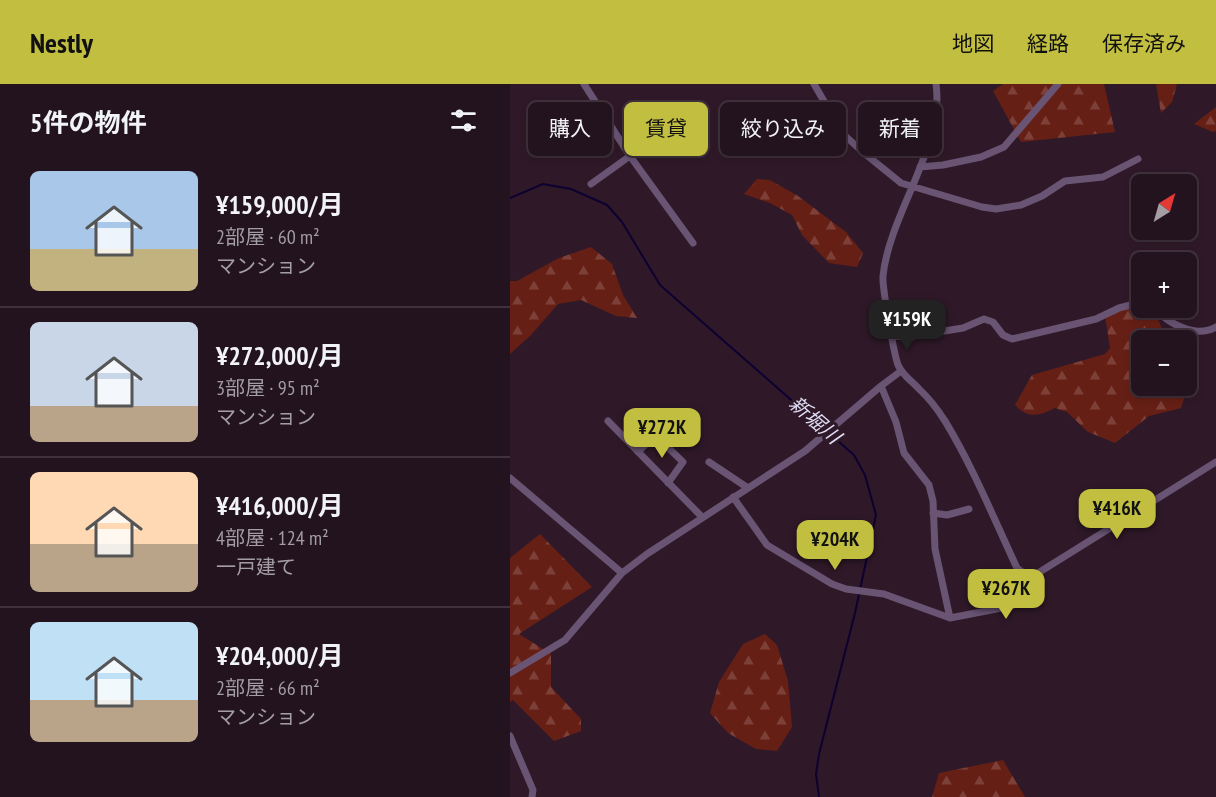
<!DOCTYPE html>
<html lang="ja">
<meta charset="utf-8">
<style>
:root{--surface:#23131e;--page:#2b1c27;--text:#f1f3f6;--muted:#a39ea4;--line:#40323c;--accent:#c1be40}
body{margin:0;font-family:"PT Sans Narrow","Noto Sans JP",sans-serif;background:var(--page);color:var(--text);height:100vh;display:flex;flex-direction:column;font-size:22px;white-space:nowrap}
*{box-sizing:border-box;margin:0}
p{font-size:20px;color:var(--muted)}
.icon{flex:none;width:33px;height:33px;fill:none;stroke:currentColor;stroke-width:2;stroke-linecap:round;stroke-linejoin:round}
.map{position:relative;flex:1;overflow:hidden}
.panel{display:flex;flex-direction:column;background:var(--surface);width:510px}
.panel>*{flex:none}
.guide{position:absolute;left:18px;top:18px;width:570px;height:54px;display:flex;gap:12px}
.needle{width:39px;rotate:37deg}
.fabs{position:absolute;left:621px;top:90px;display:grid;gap:12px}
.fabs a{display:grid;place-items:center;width:66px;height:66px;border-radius:9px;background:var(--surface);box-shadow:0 3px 9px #0003,0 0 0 2px var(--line);font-size:30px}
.price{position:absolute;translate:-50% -51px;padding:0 14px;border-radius:12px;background:var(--accent);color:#111;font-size:20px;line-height:39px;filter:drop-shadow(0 2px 3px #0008)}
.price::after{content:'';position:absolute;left:50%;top:36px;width:18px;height:14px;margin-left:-9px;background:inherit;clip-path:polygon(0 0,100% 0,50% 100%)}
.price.on{background:#222;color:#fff}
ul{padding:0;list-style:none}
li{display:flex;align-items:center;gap:18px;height:150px;padding:0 30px}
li+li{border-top:2px solid var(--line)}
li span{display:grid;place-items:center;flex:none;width:168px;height:120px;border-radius:9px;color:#555}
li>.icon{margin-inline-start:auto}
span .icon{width:72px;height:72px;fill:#fffc;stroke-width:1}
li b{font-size:26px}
h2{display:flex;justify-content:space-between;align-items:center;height:72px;padding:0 30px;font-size:26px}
.chip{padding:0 21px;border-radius:9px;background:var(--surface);box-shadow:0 3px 9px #0003,0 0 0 2px var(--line);font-size:21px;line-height:54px}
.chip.on{background:var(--accent);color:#111}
header{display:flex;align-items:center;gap:36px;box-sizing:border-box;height:84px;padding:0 30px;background:var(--accent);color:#111}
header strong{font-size:28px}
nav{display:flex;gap:33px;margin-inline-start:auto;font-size:21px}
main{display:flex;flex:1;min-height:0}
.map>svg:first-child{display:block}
</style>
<header>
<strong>Nestly</strong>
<nav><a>地図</a><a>経路</a><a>保存済み</a></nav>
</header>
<main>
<section class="panel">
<h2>5件の物件<svg class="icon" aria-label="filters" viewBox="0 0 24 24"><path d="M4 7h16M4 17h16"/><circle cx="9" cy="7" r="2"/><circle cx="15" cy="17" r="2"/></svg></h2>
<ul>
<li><span style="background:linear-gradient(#a9c7e8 65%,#c2b280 0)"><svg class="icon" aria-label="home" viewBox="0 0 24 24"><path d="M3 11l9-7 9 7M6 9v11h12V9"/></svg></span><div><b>¥159,000/月</b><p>2部屋 · 60 m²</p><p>マンション</p></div></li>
<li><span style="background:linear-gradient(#c9d6e8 70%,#b9a48a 0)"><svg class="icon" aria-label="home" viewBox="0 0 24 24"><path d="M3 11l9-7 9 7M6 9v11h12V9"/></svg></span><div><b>¥272,000/月</b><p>3部屋 · 95 m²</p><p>マンション</p></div></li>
<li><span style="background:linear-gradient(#ffd9b3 60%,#b9a48a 0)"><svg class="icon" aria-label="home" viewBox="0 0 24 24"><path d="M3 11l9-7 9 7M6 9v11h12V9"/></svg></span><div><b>¥416,000/月</b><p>4部屋 · 124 m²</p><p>一戸建て</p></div></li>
<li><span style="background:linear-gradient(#bfe0f5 65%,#b9a48a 0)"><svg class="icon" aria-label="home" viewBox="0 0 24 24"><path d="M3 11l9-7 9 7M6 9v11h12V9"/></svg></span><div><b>¥204,000/月</b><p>2部屋 · 66 m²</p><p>マンション</p></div></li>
</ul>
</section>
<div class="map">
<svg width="706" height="713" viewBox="0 0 706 713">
<defs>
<pattern id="forest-firs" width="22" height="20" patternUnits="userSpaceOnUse" patternTransform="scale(1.5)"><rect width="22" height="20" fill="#661f15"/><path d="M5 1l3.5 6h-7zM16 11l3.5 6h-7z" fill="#7d4038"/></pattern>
</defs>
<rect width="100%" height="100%" fill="#2f1928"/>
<path fill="url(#forest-firs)" d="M493,0H594L605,48L511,58L483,7Z
M646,0H667L662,18L651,29Z
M706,23V47L703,48L684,40Z
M247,95L260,96L288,112L336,148L353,169L347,183L319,179L292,151L282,131L260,119L234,110Z
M81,163L102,180L113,211L127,234L106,232L71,216L48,220L21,251L0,270V197H7L49,174Z
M631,215L632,224H644L656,256H632V302H674L676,308L671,324L639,332L605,359L578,348L557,328L545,324C528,332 519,335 505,321L522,291L595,270L600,264L595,232Z
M30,450L82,503L9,550L41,570V603L71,635V647L44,657L3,616L0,618V474Z
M255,550L267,561L278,597L282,643L267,667L246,665L218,649L200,629L209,598L233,560Z
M493,676L515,713H422L429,689Z"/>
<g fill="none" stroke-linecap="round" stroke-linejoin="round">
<path stroke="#0e0031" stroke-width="2" d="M0,114L33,100L61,105L97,121L112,138L150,201L344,371L355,391L366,431L345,529L309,670L306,690L309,713"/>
<path stroke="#695474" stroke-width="7" d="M74,0L120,72L183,159
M304,0L333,50L354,69L391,99L472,123L486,125L511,121L532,112L555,97L593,93L628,75
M426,0C435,61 379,131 373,192C372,203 384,270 388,281C393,292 402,297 409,305C419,314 428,326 435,337C463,383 484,435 507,484L520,494
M410,83L433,81L471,73L494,63L548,0
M81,100L120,72
M644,224C658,239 685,255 706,243
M383,252L397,253L453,244L474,235L483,238L493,251L502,255L586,235L609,224L632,218
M371,302L386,338L394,369L419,401L423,417L425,465L440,534
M98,337L192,433
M128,368L145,351L173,378L158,399
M199,378L238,404
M0,394L112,489
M223,413L257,461L322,500L336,505L374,510L440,534L502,522L509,516L520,494L706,378
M423,429L437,431L459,425
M0,589L55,556L112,489L137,470L295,367L371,302L391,287
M0,652L23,706L22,713"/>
</g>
<g text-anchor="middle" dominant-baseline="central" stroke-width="6" stroke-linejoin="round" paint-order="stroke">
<g font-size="20" font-style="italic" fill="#dfdef4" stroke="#2f1928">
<text transform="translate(305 336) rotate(41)">新堀川</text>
</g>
</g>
</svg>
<div class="fabs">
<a><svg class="needle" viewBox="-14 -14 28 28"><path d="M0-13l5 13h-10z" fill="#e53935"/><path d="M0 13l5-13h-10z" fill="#a39ea4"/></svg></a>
<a>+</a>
<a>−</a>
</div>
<b class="price on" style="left:397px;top:267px">¥159K</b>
<b class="price" style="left:152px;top:375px">¥272K</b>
<b class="price" style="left:607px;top:456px">¥416K</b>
<b class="price" style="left:325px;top:487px">¥204K</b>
<b class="price" style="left:496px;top:536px">¥267K</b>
<div class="guide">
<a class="chip">購入</a>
<a class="chip on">賃貸</a>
<a class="chip">絞り込み</a>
<a class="chip">新着</a>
</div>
</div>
</main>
